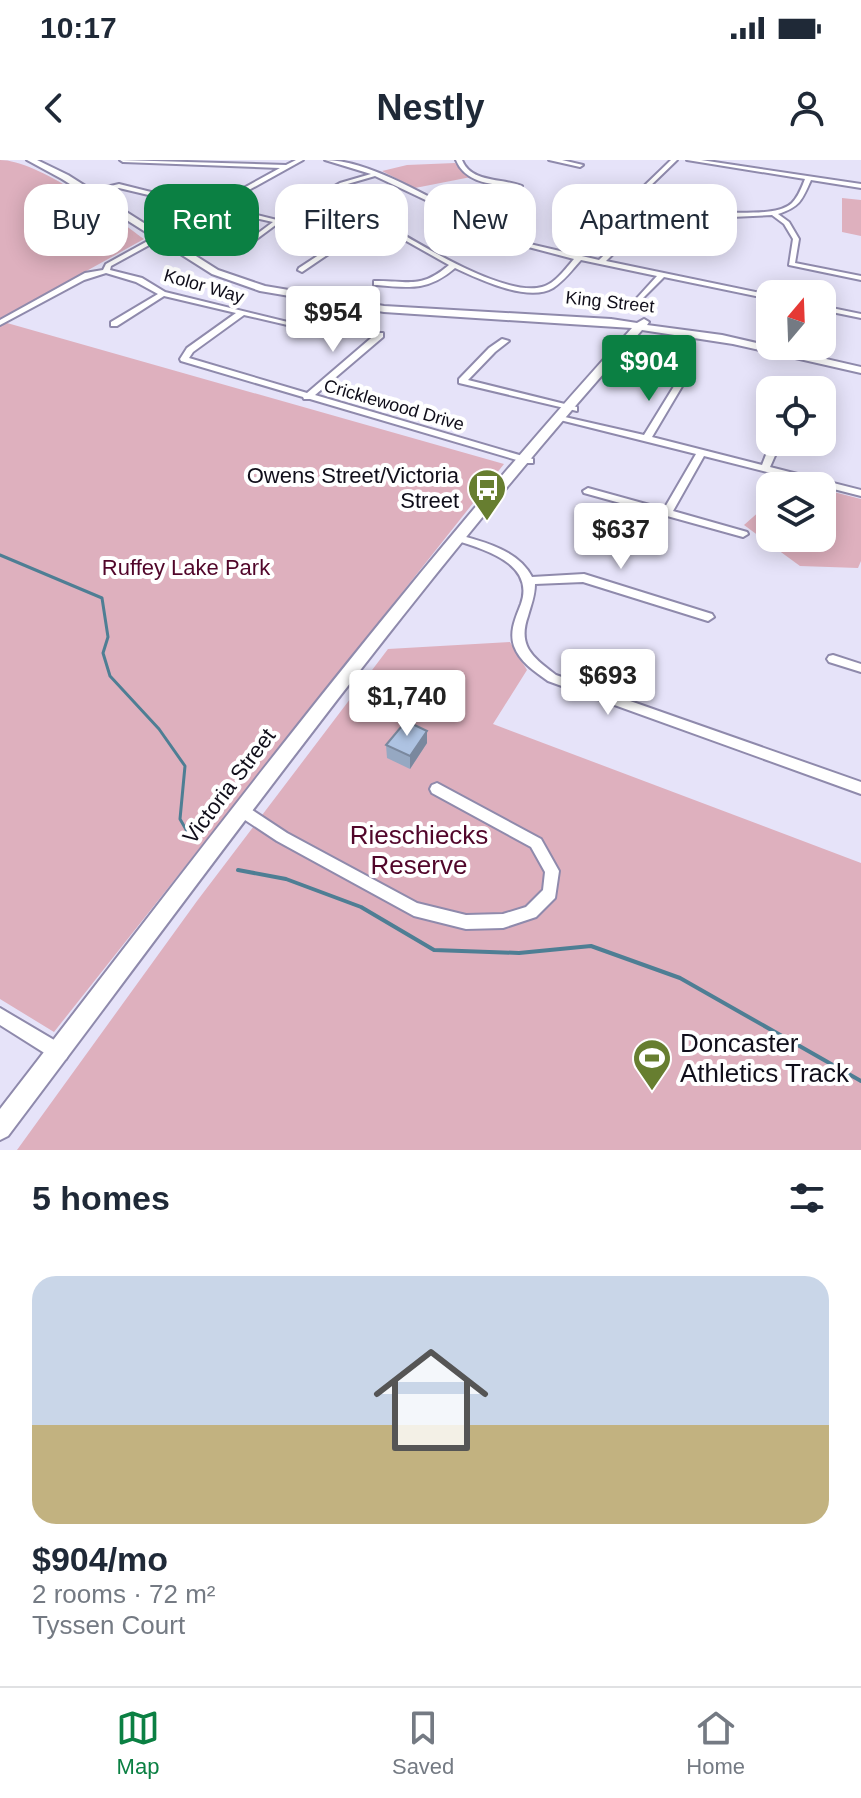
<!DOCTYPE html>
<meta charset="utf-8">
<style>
:root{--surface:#fff;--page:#f6f6f7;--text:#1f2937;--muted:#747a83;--line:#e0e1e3;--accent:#0b8043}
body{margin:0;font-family:Arial,sans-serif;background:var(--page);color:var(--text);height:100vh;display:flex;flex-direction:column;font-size:30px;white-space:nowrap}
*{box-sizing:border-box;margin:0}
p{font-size:26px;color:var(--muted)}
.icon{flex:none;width:44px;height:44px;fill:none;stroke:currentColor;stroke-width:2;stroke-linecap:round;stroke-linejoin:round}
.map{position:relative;height:990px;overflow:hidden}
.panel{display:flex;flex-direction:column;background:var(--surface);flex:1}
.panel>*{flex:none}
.banner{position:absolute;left:24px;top:24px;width:814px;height:72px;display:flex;gap:16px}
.needle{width:52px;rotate:19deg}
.buttons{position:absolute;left:756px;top:120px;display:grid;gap:16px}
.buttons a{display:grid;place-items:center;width:80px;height:80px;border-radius:16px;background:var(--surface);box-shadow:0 4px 20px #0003;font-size:40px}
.price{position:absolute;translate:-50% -68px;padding:0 18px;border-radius:8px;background:#fff;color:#222;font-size:26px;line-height:52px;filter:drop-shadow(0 2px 4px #0008)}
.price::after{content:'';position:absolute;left:50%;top:48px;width:24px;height:18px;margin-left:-12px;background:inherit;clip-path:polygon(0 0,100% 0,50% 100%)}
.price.on{background:var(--accent);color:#fff}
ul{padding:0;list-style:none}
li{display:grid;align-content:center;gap:16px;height:424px;padding:0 32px}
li+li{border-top:2px solid var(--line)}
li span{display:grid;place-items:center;height:248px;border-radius:24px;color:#555}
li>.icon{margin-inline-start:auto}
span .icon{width:144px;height:144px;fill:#fffc;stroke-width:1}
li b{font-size:34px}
h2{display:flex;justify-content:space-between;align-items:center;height:96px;padding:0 32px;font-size:34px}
.chip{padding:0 28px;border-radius:24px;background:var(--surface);box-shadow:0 4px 20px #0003;font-size:28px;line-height:72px}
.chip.on{background:var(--accent);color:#fff}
.status{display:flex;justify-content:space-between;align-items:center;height:56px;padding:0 40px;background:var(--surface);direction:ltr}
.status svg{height:22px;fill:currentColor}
header{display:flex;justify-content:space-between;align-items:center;height:104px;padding:0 32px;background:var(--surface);font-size:36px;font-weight:700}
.tab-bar{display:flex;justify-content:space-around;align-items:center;height:112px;border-top:2px solid var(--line);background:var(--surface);font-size:22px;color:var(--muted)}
.tab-bar a{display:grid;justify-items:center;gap:4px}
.tab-bar .on{color:var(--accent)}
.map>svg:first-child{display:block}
</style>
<div class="status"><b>10:17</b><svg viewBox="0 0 49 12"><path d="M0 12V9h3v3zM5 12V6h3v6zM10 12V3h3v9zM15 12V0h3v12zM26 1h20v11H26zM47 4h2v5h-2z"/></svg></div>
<header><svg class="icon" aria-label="back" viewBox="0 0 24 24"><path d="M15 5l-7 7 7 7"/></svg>Nestly<svg class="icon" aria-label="person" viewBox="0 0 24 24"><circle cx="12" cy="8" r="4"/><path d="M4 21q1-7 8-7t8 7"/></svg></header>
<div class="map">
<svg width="861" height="990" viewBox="0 0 861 990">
<rect width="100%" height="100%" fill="#e6e3f9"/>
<path fill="#deb0be" d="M0,0C38,0 112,55 144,79L0,159Z
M455,3L471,17L415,28L382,11L407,5Z
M842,38L861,40V76L842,72Z
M0,161L504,304L54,872L0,839Z
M822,329L861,339V401L858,408L800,406L744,365L770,342V378H822Z
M510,482L527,510L493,564L861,703V990H17L197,741L388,489Z"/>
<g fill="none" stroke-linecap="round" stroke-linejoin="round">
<path stroke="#4e7e94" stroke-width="3" d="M0,395L102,438L108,477L103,493L110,516L159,569L185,606L180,659L192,680"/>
<path stroke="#4e7e94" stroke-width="4" d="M238,710L286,719L361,747L434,790L519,793L591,786L680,818L861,921"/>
<g stroke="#8f8aac" stroke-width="4">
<path id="minor" d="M120,0L286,5L296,0H303L220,46L281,61L242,90L237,89L273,62L215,49L111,106L110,110L142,118L165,132L300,165L296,167L244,155L193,192L189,198L307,233L377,173H383V177L315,235L533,299V303H527L310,239H304L303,237L181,201L180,199L187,188L236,153L164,136L117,166H111V162L158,134L136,122L106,113L84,120L0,165V160L85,113L103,110L106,104L280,8L123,2Z
M325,0C367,0 420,33 457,51V53H453L375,16L344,25L333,31C345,43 360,49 374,57C409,78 503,138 542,127C555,124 566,108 574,99L517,84L474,63V61H478L521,82L599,100L626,74L629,65L574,57L571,55L572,54L633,62L714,53L710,44L722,29L725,31L716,44L720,53C739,52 779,56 792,43C798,37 802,27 805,19L687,0H701L861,24V28L811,20C802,40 800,47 778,54L789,62L799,79L795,103L861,116V120L789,105L793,79L784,64L772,55L709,58L719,68L720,79L714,90L712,91L709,89L714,79L713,69L702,59L636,66L631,76L606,101L770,135V139L664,117L641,140L637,138L657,116L581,100C572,110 564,121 553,128C528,143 479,119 455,108C428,131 410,128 377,125H374V121C408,120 420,130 449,105L378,65L367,68L302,112L298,110L299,108L363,66L374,62L341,44L326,31L340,23L371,14Z
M456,0H462C471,23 502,18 522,26L519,28C496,24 466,25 456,0Z
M549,0H562L583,5L580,7Z
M671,0H677L646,30V36H642L641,29Z
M119,24L159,34L160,35L157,37L119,28L88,34L85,32Z
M822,146L861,154V158L822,150Z
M502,179L509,181L495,192L468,220L577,247V251L459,223V219L489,188Z
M785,186H793L787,195H781L780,193Z
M680,220L684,223L652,277L762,305L771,282H781L770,307L861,330V336L704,296L673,351L747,372L748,374L743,377L584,333L583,331L588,328L664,349L696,294L556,259V255L644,275L676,223Z
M459,375C485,382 519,391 532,417L584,414L712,454L714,457L708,461L583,422L535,424C535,436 531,445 528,456C517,487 534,498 556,515L861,622V634L548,521C534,511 520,502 514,486C509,471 516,457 521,444C535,404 486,390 455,380L454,378Z
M833,495L861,504V512L829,502L827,499L829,496Z
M437,623L541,679L559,711L555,738L536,757L503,768L466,769L414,756L277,681L236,654L234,650L236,646L241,644L246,646L287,673L417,743L466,755L503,754L526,747L543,730L545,712L531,687L432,633L430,629L432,625Z
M0,848L66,887L69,893L66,899L60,902L54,899L0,865Z"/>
</g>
<g stroke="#8f8aac" stroke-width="4">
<path id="major" d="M27,0H37L68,15L218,110L265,126L384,146L611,159L637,163L644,159L649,162L647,165L722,175L861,207V213L733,184L642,170C414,425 214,703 8,976L0,980V949C205,684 406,416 632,168L384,152L260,131L212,114L62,19Z"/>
</g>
<use href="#minor" fill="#fff" fill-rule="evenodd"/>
<use href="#major" fill="#fff" fill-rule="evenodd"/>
</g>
<path fill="#96a8c2" d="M427,583L410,609L387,598L386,585Z"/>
<path fill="#7a889e" d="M427,571V583L410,609V596Z"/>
<path fill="#aec3e2" stroke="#7a889e" stroke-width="2" d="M406,561L427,571L410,596L386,585Z"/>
<defs>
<g id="bus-pin" transform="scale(2)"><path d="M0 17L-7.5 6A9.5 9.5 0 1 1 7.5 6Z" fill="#677e30" stroke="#fff"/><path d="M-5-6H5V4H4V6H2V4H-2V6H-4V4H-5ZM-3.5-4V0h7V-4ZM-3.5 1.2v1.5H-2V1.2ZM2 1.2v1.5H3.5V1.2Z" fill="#fff"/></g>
<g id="stadium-pin" transform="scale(2)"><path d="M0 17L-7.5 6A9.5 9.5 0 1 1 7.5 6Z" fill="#677e30" stroke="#fff"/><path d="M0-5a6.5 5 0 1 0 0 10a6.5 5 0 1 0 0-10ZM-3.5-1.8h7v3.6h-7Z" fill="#fff"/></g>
</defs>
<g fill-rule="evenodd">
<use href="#bus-pin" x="487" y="328"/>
<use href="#stadium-pin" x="652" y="898"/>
</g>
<g text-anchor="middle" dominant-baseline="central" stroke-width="8" stroke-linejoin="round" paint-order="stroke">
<g font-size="18" fill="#100e1a" stroke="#fff">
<text transform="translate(204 126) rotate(16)">Kolor Way</text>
<text transform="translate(610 142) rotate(6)">King Street</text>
<text transform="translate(394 245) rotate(16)">Cricklewood Drive</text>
</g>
<g font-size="22" fill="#100e1a" stroke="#fff" text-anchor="end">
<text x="459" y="315">Owens Street/Victoria<tspan x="459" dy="25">Street</tspan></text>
</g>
<g font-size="22" fill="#51062a" stroke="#fff">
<text x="186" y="407">Ruffey Lake Park</text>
</g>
<g font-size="22" fill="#100e1a" stroke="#fff">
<text transform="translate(229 626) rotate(-53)">Victoria Street</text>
</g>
<g font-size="26" fill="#51062a" stroke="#fff">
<text x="419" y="675">Rieschiecks<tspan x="419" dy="30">Reserve</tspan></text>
</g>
<g font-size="26" fill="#100e1a" stroke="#fff" text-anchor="start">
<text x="680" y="883">Doncaster<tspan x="680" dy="30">Athletics Track</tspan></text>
</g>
</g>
</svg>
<div class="buttons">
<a><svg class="needle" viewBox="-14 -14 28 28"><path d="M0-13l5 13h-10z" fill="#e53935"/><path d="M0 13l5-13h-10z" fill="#747a83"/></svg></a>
<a><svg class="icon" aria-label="locate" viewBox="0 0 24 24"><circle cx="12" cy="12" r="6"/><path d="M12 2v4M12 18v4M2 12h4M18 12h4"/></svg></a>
<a><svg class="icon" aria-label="layers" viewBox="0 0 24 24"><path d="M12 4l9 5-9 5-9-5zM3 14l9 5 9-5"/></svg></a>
</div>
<b class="price" style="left:333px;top:194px">$954</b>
<b class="price on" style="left:649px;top:243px">$904</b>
<b class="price" style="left:621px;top:411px">$637</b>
<b class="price" style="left:608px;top:557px">$693</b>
<b class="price" style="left:407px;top:578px">$1,740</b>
<div class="banner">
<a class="chip">Buy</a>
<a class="chip on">Rent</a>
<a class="chip">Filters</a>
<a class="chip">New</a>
<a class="chip">Apartment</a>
</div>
</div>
<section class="panel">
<h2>5 homes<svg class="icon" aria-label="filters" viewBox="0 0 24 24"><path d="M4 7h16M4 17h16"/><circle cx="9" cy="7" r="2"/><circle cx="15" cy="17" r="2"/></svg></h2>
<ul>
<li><span style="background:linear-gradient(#c9d6e8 60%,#c2b280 0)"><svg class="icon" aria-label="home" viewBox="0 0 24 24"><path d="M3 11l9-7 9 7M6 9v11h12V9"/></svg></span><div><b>$904/mo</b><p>2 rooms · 72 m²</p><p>Tyssen Court</p></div></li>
</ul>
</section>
<nav class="tab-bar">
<a class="on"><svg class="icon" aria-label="map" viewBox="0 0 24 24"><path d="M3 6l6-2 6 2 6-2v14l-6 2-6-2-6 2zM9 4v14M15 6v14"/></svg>Map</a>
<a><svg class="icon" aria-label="saved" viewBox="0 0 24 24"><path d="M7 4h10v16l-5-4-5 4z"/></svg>Saved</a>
<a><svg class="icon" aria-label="home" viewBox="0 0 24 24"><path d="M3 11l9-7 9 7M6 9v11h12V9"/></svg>Home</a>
</nav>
